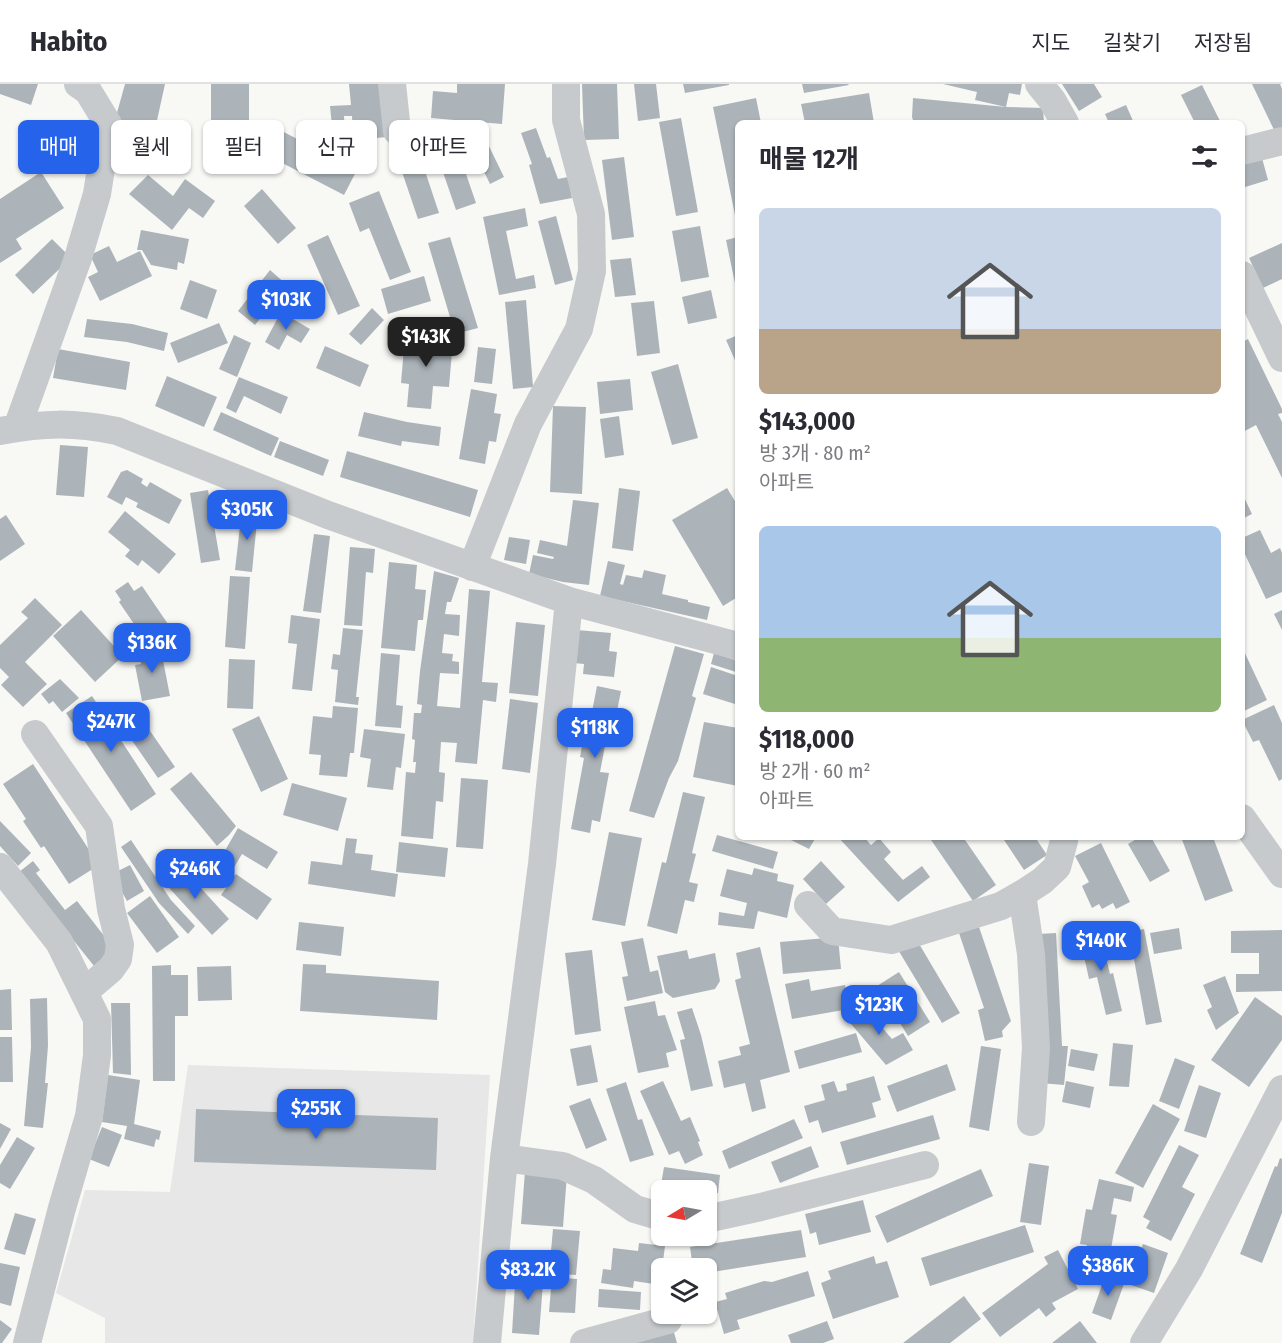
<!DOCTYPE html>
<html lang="ko">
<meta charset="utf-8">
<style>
:root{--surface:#fff;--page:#f2f2f3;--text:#2b2b33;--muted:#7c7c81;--line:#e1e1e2;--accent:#2563eb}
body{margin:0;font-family:"Fira Sans Condensed","Noto Sans KR",sans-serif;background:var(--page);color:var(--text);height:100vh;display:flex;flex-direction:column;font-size:22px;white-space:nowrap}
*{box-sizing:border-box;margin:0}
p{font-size:20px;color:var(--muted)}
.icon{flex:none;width:33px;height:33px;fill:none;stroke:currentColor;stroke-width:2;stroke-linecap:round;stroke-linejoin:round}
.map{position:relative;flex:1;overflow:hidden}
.details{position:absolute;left:735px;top:36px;width:510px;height:720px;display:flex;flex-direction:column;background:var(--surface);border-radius:9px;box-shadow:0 2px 4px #0004}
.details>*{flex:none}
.guide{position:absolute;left:18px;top:36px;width:570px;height:54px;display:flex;gap:12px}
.needle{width:39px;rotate:260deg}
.controls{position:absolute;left:651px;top:1096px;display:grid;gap:12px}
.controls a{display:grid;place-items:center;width:66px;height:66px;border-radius:9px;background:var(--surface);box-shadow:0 2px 4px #0004;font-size:30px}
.price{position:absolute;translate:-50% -51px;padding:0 14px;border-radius:12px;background:var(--accent);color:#fff;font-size:20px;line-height:39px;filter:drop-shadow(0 2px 3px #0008)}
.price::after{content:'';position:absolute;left:50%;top:36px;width:18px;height:14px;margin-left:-9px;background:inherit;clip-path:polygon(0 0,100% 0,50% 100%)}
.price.current{background:#222;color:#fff}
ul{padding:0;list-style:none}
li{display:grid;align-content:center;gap:12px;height:318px;padding:0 24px}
li span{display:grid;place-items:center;height:186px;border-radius:9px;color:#555}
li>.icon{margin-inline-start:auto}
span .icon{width:108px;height:108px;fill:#fffc;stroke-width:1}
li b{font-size:26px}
h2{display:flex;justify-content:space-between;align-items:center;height:72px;padding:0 24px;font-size:26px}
.tag{padding:0 21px;border-radius:9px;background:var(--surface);box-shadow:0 2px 4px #0004;font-size:21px;line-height:54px}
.tag.current{background:var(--accent);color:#fff}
header{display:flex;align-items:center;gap:36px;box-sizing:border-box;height:84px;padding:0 30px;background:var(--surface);border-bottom:2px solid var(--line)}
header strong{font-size:28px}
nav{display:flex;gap:33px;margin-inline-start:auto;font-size:21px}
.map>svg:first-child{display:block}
</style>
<header>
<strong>Habito</strong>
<nav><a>지도</a><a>길찾기</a><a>저장됨</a></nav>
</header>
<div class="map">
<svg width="1282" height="1259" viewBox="0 0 1282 1259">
<rect width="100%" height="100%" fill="#f8f8f5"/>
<path fill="#e6e7e6" d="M188,981L490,991L473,1259H105V1234L56,1209L85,1106L170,1108Z"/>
<path fill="#acb4ba" d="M0,0H38L31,21L0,10Z
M125,0H165L156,41L155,80L114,67L115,36Z
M211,0H249V70H218V67H212V43H219V36H211Z
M349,0H380L387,53L353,56L352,32H344L345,51L333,52L330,22L351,21Z
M457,0H505L502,40L431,34L433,7L457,9Z
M582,0H617L619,55L584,56Z
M634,0H656L660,34L638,37Z
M683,0H729V1L685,9Z
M802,0H848L849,1L804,9Z
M943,0H1022L1020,11L1009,9L1006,23L975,16L977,8Z
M1062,0H1094L1102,13L1079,27Z
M1252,0H1280L1282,5V47L1276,50Z
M1202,1L1221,39H1195L1181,11Z
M869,9L874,39H805L801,20Z
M756,14L761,39H738L737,141L713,23Z
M913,14L1006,23L1043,24L1044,39L973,36V39H914L912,33Z
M1126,21L1134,39H1109L1105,30Z
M681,34L698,128L676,132L659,38Z
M276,44L357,86L344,111L263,69Z
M536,44L547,74L550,73L558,95L568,93L572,114L540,120L529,81L532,80L521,49Z
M483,50L504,93L490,100L469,57Z
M455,58L476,119L456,126L435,65Z
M624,73L634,153L612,156L602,76Z
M1262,74L1268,96L1242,104V80Z
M421,75L439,129L418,135L400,82Z
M41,88L64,124L16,155L22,165L0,179V115Z
M148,91L173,112L185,95L215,117L203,134L189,124L172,146L129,110Z
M262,105L296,144L278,160L244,122Z
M379,107L411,188L390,196L369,144L360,148L349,119Z
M525,124L528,142L506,147L516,195L534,191L536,204L499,211L483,133Z
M556,132L573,196L555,201L538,137Z
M700,142L709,193L681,198L672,147Z
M141,146L189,155L184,180L178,178L177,186L151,181L142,166H137Z
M328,151L360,222L338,231L307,161Z
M450,153L478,244L455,250L428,159Z
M738,153V209H737L726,156Z
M52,155L71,174L33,210L15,191Z
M1282,159V195L1263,204L1249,174Z
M109,162L117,178L140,167L152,192L100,217L88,193L98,188L90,171Z
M631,174L636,211L615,213L610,176Z
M270,186L287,201L255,241L238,227Z
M424,192L431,217L388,230L381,205Z
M190,196L217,206L207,235L180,225Z
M711,206L717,234L688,240L682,213Z
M526,216L533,303L513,305L505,218Z
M654,217L660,269L637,272L631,219Z
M372,224L384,236L361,261L349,250Z
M281,228L310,245L301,259L287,251L279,266L265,258Z
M87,235L132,240L168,249L164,267L127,258L84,253Z
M219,239L228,259L178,279L170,259Z
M234,251L251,259L237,293L219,285Z
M738,251V283L726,256Z
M405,252L453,256L449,303L433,302L431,325L407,323L409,300L401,299Z
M1248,255L1282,325V329L1278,330L1282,338V394L1256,341L1243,348L1242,346V258Z
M325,262L369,281L360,303L316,284Z
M478,263L496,265L492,300L474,298Z
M58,265L130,278L126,306L53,294Z
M678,280L698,354L672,361L651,288Z
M167,292L217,313L204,343L155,322Z
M239,293L288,313L281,330L244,312L236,329L226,324Z
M630,295L633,326L600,330L597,298Z
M471,305L497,310L494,329L501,330L496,358L489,357L485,380L459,375Z
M553,322L586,323L582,410L550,408Z
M221,328L279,354L271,372L213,346Z
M364,328L407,338L441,343L439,362L402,357L401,362L358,352Z
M619,332L624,371L605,374L600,335Z
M280,357L329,376L323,392L274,373Z
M60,361L88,363L84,413L56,411Z
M347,367L478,406L470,433L340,393Z
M127,386L143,395L141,399L147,403L150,398L182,416L169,440L136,423L138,419L126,413L122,421L107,413L121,388Z
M619,404L640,407L633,467L612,464Z
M727,404L738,422V518L736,514L723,522L672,436Z
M208,406L220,476L201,479L190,409Z
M1242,409L1252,430L1242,435Z
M573,416L599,419L589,501L563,498L529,490L533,471L553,475L554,473L537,469L540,456L567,462Z
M242,425L258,427L252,488L235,486Z
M125,427L176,470L159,490L142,476L138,482L125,472L130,466L108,448Z
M6,431L25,460L0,477V435Z
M1260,446L1271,469L1280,464L1282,469V508L1266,515L1242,464V454Z
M314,450L330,452L321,529L303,527Z
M509,453L530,456L526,480L504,476Z
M350,463L375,465L373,489L366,488L362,542L344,541Z
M608,477L625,481L620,500L623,501L626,491L642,494L644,486L666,491L662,510L688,516V518L710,523L707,536L600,512Z
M389,478L417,481L415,505L426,506L423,536H418L415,567L381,564Z
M434,487L459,494L451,518H447L445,530L460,531L459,552L444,550L442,569L453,570L452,577L459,578V590L440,589L437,622L460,624L469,505L490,507L482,598L498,599L496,618L483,616L477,680L455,678L457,659L441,658L439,688L445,689L443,718L436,717L433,755L401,752L406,688L415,689L416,678H413L415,656L412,655L414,629H421L422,621L417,620L420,587Z
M230,492L250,493L245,565L225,563Z
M128,498L134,507L142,502L168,540L145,556L119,518L121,516L115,507Z
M35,514L62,541L25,578L47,600L23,623L1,601L9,593L0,584V561L28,534L21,528Z
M81,526L123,572L95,598L53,552Z
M1282,526V546L1274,530Z
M291,531L320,535L312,607L292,605L297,560L288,559Z
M516,538L545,541L538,612L509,609Z
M343,544L363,546L356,613H359L358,621L335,618L338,586L331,585L333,570L340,571Z
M577,546L611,549L609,567L617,568L614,593L583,590L584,580L574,579Z
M160,561L170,612L142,617L135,581L141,580L138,565Z
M675,562L704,570L692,612L696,614L678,677L669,694L654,734L629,727Z
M1242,563L1267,616L1244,627L1242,622Z
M381,569L400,571L396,621L403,622L401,644L375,642Z
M714,569L738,577L736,588L711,580Z
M229,575L255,576L253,625L227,624Z
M711,583L738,592V621L703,610Z
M60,595L79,614L62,628L53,617L49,620L41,610Z
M597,602L621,607L613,647L608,646L600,688L609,689L600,738L592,736L590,749L571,745L584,674L580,673L583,657L576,656L579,641L589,643Z
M92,612L156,710L131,727L66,629Z
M510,615L538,619L530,689L502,685Z
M1274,621L1282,639V695L1279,697L1259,656L1253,658L1242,636Z
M333,622L358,624L354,669H350L347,693L319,691L321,671L309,670L313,632L332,634Z
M259,632L288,695L261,708L232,645Z
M704,638L738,644V702L693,693Z
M148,644L175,683L158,694L131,655Z
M364,645L405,650L401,684L396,683L393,706L367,703L371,675L360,673Z
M33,680L99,781L69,800L44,762L41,764L23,737L26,735L3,700Z
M191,688L236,742L229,751L217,762L170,705Z
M461,694L488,696L483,765L456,763Z
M292,699L347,714L338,747L283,731Z
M683,708L705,713L692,769L696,770L689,798L698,800L694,818L685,816L677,850L647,842L662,778L666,779Z
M0,737L31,769L18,782L0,762Z
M238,744L278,768L267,785L242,770L233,785L219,777Z
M609,748L642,754L625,842L592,836Z
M717,751L778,768L773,785L712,767Z
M790,753H816L809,765L789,755Z
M838,753H864L871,761L879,754L891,768L884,775L903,796L922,782L930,793L898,818Z
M929,753H963L996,801L973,817Z
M1002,753H1035L1047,771L1024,786Z
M1140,753H1151L1170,787L1150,798L1128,760Z
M1181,753H1213L1233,807L1205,817Z
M346,754L357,755L355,769L373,771L371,786L398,790L395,813L308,800L311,777L342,781Z
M131,756L171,816L195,842L188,850L159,819L121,763Z
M399,758L448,764L445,793L396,788Z
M1101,759L1130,818L1116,825L1113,819L1102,825L1099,820L1092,824L1082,802L1089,798L1075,772Z
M33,777L40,786L36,789L65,826L77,817L115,866L94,882L19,788Z
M821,777L845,803L826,820L803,795Z
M179,780L229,835L212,851L162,796Z
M130,781L144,807L127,817L112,790Z
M754,784L778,790L777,797L794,801L787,834L758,827L754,845L718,841L719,828L744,832L747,819L720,812L727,785L752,791Z
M236,790L272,815L257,836L221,811Z
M150,812L179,853L157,869L127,829Z
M299,838L344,843L341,872L296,866Z
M979,843L1011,937L1002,947L1003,953L985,957L978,926L984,924L959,849Z
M1179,844L1182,865L1154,870L1150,849Z
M1144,845L1162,938L1146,941L1129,848Z
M1282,846V907L1236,908V890H1259V869H1231V847Z
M1056,849L1062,962H1068L1064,1001L1040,999L1038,850Z
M1100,849L1110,890L1113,889L1122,927L1106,931L1097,893L1089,895L1080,854Z
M838,853L841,885L783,890L780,858Z
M915,853L960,929L942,939L897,864Z
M643,854L650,888L658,886L663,909L627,917L622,893L628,892L621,858Z
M760,863L790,988L760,996L766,1024L752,1028L745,999L724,1004L718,977L741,971L739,963L750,960L735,896L741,894L736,869Z
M592,866L601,947L575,951L565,869Z
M687,866L689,875L715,869L720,897L715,905L673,914L665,908L657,872Z
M303,880L326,881V889L439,897L437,936L300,927Z
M171,881V891H188V932H175V997H153L152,882Z
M231,882L232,916L198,917L197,883Z
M899,888L930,938L908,952L877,902Z
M1225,892L1239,929L1216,946L1207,926L1212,923L1203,901Z
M809,895L811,907L845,901L849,925L792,935L785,900Z
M11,905L12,946H0V906Z
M1255,913L1282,932V956L1249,1003L1211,976Z
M47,914L48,962L45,999H48L43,1044L24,1042L31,963L30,915Z
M655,917L658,932L665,931L677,966L666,969L669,983L638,989L624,923Z
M111,919H130L131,991L113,989Z
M862,920L892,955L903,949L913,966L886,981L846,934Z
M692,924L701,951L713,1002L691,1007L680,956L685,955L677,928Z
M856,949L862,968L799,985L794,967Z
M0,953H12L13,998H0Z
M1113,959L1133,961L1129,1003L1109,1002Z
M591,961L598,998L577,1002L570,965Z
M981,962L1001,965L989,1047L969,1043Z
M1071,965L1098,970L1094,987L1068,982Z
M1175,974L1195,982L1179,1025L1159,1017Z
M947,980L956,1006L897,1028L887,1002Z
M108,991L140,996L134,1040L161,1047L159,1056L156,1055L154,1063L124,1055L127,1042L102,1038Z
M874,992L881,1016L872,1019L876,1033L822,1049L818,1036L809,1039L804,1022L825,1016L821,1001L834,997L838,1008L847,1006L846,1000Z
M663,997L681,1037L690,1033L700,1057L698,1058L703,1071L685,1080L679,1067L669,1071L640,1007Z
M1066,997L1094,1003L1090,1024L1062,1018Z
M626,998L638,1036L642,1035L654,1071L630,1078L606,1005Z
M1199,1001L1221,1009L1206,1054L1184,1047Z
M590,1014L607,1056L586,1065L569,1022Z
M1153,1020L1180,1035L1143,1104L1115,1089Z
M196,1025L438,1034L436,1086L194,1078Z
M933,1031L940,1055L847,1081L840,1058Z
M794,1035L803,1054L729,1085L722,1067Z
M0,1039L11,1045L0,1065Z
M102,1043L122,1051L109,1083L89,1075Z
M17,1053L35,1064L10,1105L0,1099V1081Z
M1179,1061L1199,1071L1182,1103L1195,1110L1171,1157L1146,1144L1150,1137L1143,1133Z
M811,1062L819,1083L780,1099L771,1078Z
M1280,1074L1282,1075V1129L1262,1179L1240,1170L1275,1082L1277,1083Z
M1029,1079L1049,1082L1041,1141L1020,1138Z
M664,1083L720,1091L718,1109L661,1101Z
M981,1085L993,1112L887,1159L875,1132Z
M525,1087L567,1090L563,1143L521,1140Z
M1099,1095L1134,1103L1131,1118L1114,1114L1111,1130L1117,1131L1111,1165L1107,1164L1103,1191L1083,1188L1087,1161L1080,1160L1086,1125L1092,1126Z
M863,1116L871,1148L819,1161L816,1148L810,1150L805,1130Z
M15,1129L36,1135L25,1171L4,1165Z
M1025,1141L1034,1168L930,1202L921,1174Z
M553,1145L580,1147L576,1191L549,1189Z
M801,1146L806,1173L706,1189V1185H693L690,1163Z
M639,1159L665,1162L660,1201L634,1197L633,1204L601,1199L603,1185L611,1186L613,1164L638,1167Z
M1143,1160L1168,1169L1154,1209L1128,1200Z
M1058,1166L1078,1205L1052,1219L1056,1225L1046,1233L1039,1224L1000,1253L982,1229L1048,1180L1044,1173Z
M874,1172L876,1180L887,1177L899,1213L833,1235L821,1199L831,1195L828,1187Z
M0,1179L20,1183L11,1222L0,1219Z
M516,1184L544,1186L539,1251L512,1249Z
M808,1187L815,1212L737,1236L740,1245L724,1250L715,1218L727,1215L725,1209L764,1197L772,1198Z
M1106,1190L1125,1197L1111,1236L1092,1229Z
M552,1193L577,1195L575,1229L549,1228Z
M599,1205L641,1208L640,1226L598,1223Z
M662,1210V1228H659L656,1211Z
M964,1212L981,1235L950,1259H903Z
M0,1236L12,1245L2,1259H0Z
M827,1237L834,1255L823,1259H791L788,1251Z
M1080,1237L1097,1259H1052Z
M673,1245L677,1259H628Z"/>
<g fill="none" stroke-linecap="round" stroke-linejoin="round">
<path stroke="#c6cacd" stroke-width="28" d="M392,0L397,47
M1039,0L1052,16L1065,39
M1242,67L1282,57
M1242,191L1282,274
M17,344L78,174L97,110L108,40L88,7L78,0
M0,347C45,339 72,338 117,347L328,431L569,517L738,562
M472,483L528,340L579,245L592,187L591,130L566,36V0
M35,650L99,742L111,825L120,861L118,875L111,885L84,908
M1242,734L1282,790
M0,783L59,858L97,935V971L89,1032L62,1124L27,1259
M1022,810L1031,870L1036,964L1031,1038
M808,821L832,847L891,856L1001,822L1022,810L1042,797L1057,783L1064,757L1063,753
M504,1074L563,1082L594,1096L635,1125L662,1133
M706,1135L761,1123L925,1081
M487,1259L504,1074L542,780L569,517
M584,1259L668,1236
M1144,1259L1189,1185L1282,1005"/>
</g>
</svg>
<div class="controls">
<a><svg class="needle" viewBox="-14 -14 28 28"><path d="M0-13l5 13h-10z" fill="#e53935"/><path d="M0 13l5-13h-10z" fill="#7c7c81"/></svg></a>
<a><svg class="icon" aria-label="layers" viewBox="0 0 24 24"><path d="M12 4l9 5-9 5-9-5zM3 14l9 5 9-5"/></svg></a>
</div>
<b class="price" style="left:286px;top:247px">$103K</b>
<b class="price current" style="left:426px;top:284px">$143K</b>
<b class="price" style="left:247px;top:457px">$305K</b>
<b class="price" style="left:152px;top:590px">$136K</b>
<b class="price" style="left:111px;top:669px">$247K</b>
<b class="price" style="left:595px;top:675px">$118K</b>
<b class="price" style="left:195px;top:816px">$246K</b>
<b class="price" style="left:1101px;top:888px">$140K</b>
<b class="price" style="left:879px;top:952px">$123K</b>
<b class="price" style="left:316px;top:1056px">$255K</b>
<b class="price" style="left:1108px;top:1213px">$386K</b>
<b class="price" style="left:528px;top:1217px">$83.2K</b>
<div class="guide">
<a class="tag current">매매</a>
<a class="tag">월세</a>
<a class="tag">필터</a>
<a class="tag">신규</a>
<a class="tag">아파트</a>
</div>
<section class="details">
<h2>매물 12개<svg class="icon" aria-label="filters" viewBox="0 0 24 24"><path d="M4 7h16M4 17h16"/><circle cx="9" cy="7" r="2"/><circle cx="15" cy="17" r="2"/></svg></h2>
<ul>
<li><span style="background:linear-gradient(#c9d6e8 65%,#b9a48a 0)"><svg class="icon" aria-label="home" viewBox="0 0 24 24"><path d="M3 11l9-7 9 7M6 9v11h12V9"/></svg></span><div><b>$143,000</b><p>방 3개 · 80 m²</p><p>아파트</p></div></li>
<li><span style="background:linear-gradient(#a9c7e8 60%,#8fb573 0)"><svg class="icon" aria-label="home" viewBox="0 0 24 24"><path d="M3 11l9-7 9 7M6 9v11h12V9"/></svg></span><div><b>$118,000</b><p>방 2개 · 60 m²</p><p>아파트</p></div></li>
</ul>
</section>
</div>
